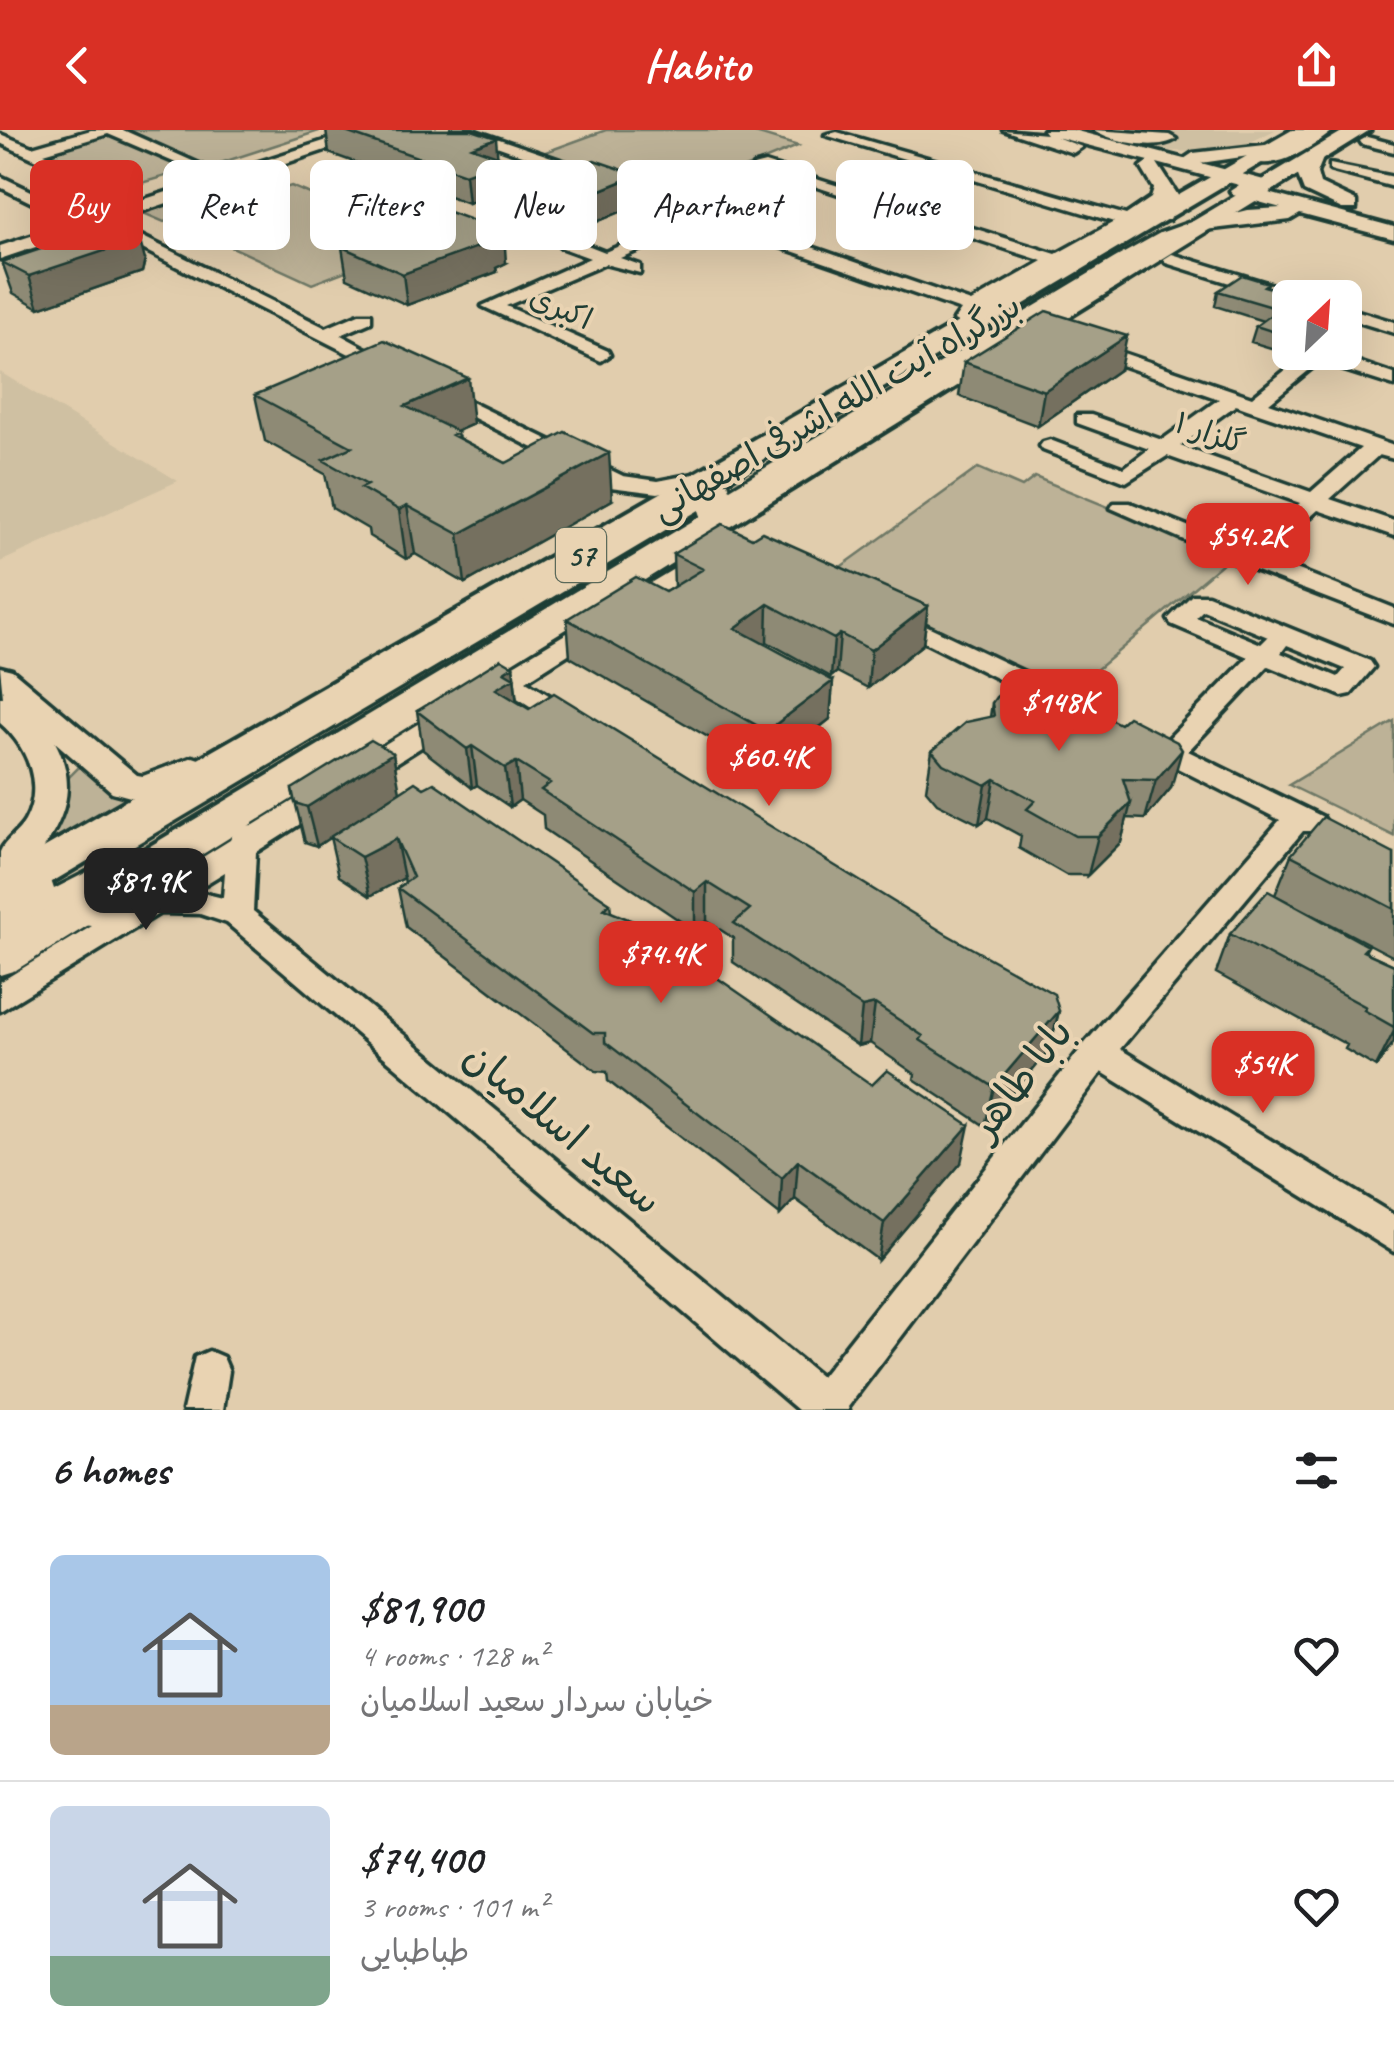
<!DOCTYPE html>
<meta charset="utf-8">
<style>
:root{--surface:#fff;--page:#f6f6f6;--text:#202124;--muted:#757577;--line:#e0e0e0;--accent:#d93025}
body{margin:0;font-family:Caveat,"Playpen Sans Arabic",sans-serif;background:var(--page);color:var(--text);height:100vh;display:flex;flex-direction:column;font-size:38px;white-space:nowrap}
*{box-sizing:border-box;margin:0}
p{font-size:32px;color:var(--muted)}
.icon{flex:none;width:55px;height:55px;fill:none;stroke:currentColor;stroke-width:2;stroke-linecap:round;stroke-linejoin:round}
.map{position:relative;height:1280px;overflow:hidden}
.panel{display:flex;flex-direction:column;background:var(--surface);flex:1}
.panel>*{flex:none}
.top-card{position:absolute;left:30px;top:30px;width:1335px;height:90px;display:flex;gap:20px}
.needle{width:65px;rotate:25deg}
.tools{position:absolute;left:1272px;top:150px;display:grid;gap:20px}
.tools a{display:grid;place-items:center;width:90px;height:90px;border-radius:15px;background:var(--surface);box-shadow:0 10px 40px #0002;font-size:50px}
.price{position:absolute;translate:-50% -85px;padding:0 22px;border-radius:20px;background:var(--accent);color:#fff;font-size:32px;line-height:65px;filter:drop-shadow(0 2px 5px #0008)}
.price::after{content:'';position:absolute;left:50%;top:60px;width:30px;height:22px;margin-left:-15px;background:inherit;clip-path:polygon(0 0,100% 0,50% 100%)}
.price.current{background:#222;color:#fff}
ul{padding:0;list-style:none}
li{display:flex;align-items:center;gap:30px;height:250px;padding:0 50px}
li+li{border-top:2px solid var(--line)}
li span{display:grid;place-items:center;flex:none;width:280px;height:200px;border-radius:15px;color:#555}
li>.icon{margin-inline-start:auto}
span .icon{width:120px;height:120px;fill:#fffc;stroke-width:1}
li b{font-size:42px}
h2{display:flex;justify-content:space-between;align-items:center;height:120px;padding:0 50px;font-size:42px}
.chip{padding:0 35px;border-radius:15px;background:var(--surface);box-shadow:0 10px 40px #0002;font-size:35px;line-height:90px}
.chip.current{background:var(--accent);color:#fff}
header{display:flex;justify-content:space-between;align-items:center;height:130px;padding:0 50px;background:var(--accent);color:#fff;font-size:45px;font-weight:700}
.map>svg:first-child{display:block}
</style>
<header><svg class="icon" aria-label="back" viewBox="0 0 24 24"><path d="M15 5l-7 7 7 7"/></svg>Habito<svg class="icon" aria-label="share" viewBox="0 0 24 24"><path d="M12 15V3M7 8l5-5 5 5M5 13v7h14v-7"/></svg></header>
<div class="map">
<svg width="1394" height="1280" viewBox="0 0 1394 1280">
<rect width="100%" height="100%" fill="#e1cdad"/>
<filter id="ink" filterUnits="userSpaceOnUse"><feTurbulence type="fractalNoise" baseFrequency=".01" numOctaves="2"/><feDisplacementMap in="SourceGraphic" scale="20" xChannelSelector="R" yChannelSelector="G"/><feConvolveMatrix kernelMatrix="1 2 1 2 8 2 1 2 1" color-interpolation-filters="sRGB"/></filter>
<g filter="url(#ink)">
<path fill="#cfc0a2" d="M1071,0H1275L1241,17L1194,22L1149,20Z
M0,242L39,266L178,351L0,432Z"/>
<path fill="#bdb297" stroke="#6e7866" stroke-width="2.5" d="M121,0H322L208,37Z
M606,0H745L798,16L674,67L543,23Z
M107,2L193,38L121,59L36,22Z
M227,55L248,63L164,92L143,83Z
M291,56L424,111L312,154L180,93Z
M978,338L1022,357L1035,347L1230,427L1070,562L828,446Z
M1394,591V706L1289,655Z
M82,634L140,662L5,750L64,652Z"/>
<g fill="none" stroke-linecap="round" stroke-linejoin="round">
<g stroke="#1f3d34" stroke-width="7">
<path id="minor" d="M91,0H123L217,42L204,45L108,4L44,23L121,58V64L116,66L0,13V4L32,17Z
M452,0H473L971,172L1043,131L753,36L765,33L1056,124L1114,92L825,5L837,2L1126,85L1151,68L1157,50L1170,53L1166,69L1152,84L978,182L969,194L963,195L954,190L961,180L706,91L620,128L640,135V143L605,134L506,176L608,221L610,225L601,231L482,176L590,128L560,117V109H572L605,122L691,86Z
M1094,0L1169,5L1176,9C1157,21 1113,12 1094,0Z
M1316,0H1334C1315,16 1272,44 1249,29L1272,24Z
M1367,7L1394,14V22L1362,14L1360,11Z
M1330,34L1394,47V57L1330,40Z
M0,46L77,83L79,86L65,89L0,57Z
M93,88H105L326,198L359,184H371V192L341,205L398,236L395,240H381L93,94Z
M1202,88L1210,93L1208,96L1172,109L1127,136L717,386H701L699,380L108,731L98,734L88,731L83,724L88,717L712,353H728L730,359L1115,128L1160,103Z
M1172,124L1303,164L1305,168H1290V172L1166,133L1164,129Z
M1345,177L1394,192V203L1345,188Z
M1088,211L1252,267L1308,222H1329L1394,244V256L1319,232L1269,273L1394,316V329L1379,325L1330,369L1394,391V406L1318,380L1266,427L1394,478V494L1241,435L1111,378L1114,373H1130L1247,420L1300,373L1167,326L1126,352L1043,320L1040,316L1043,312L1050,310L1124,338L1149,319L1077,293V285H1091L1162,310L1219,269L1081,221V213ZM1236,275L1247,279L1361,318L1311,362L1180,316Z
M440,257L623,346L658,351L709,341L720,347L717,352L658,363L610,357L433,267L430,263Z
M702,422L710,424L714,429L710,434L526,551L581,585L585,591L581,597H563L508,562L256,722L253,781L821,1247L1086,912L1280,690L1140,619L1137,613L1140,607L1150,604L1167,610L1248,527L1171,494L1168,489L1192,465H1208L1370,531L1374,537L1351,564L1342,566L1268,536L1188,621L1323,687L1327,694L1323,701H1303L1120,919L1394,1085V1122L1102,942L848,1277L849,1280H798L227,793L200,784L160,783L0,881V852L92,796L74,794L70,786L74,778L147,762L230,710L237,696L254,695L489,550L485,545L489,539H507ZM1203,480L1268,507L1261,514L1196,487ZM1287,515L1345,539L1338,547L1281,523ZM225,742L223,768L194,761Z
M894,480L1062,560L1066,566L1062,572H1044L885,492L882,487L885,482Z
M93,739L104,742L108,750L104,758L0,818V768C16,758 31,744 51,750L54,759Z
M209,1221L223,1227L229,1241L223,1280H183L195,1227Z"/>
</g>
<g stroke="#1f3d34" stroke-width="7">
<path id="major" d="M358,0H385L0,129V116Z
M1003,0L1046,4L1043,0H1073L1184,29L1193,23L1283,13V21L1201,33L1275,53L1278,57L1269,63L1394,97V109L1300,84L1290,90L1196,101L1193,97L1196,93L1248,80L1281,78L1233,65L1230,61L1239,55L1157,33L1179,67L1169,90H1155L1152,86L1159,67L1141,37L1149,31L1056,7L1082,17L1073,23Z
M1314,22L1323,28L1317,43L1320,54L1356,71V79H1342L1304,61L1297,43L1307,24Z
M0,537L12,540L137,645L143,646L193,627L205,631L210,639L205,647L145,671L112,662L55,612C79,657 64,692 35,730C24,744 17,757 0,762C0,751 0,732 0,722C4,711 19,702 25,691C44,656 28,617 0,593V567H3Z"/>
</g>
<g stroke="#1f3d34" stroke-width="8">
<path id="highway" d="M1292,0H1317L15,774L0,779V743Z
M1345,0H1370L16,840L0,845V806Z"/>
</g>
<use href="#minor" fill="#e9d3b2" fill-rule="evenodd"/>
<use href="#major" fill="#e9d3b2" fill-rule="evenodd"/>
<use href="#highway" fill="#e9d3b2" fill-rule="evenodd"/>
</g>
<path fill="#8e8a75" stroke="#1f3d34" stroke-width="2.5" d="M326,0H478L498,26L509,58L468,73L329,23Z
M638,45L639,74L566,105L519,90L517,60Z
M342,117L506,133L496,138L497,142L407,175L347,148Z
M145,130L142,142L39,178L13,163L2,132Z
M1268,153L1267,156L1290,168V222H1293L1291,224L1251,212L1256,196L1263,191L1215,176L1218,161Z
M964,232L1120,239L1038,296L959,266Z
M255,265L473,294L456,301L459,308L506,333L612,370L465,453L415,424L406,429L369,406L368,399L332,378L325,344L265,311Z
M752,408L928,476L923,514L868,558L837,542L831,547L767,512L764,514L833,551L830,589L765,640L570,527L567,489L665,462L674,457L673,424Z
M513,536L517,572L1059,881L1049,920L985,996L914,949L915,944L870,913L858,916L733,832V808L707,791L695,801L544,699L543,685L520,670L510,677L477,655L472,658L423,620L417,581Z
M992,573L1088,578L1171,658L1145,689L1127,688L1121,712L1088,745H1066L1019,718L1021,706L988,688L979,694L937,673L926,660L932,621L990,587Z
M292,659L400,662L610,773L611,782L961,1033L878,1130L795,1069L780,1085L608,951L607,942L596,941L406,797L398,758L405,753L404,748L370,766L339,746L330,707L317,716L305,712Z
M1394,724V827L1275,765L1291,725Z
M1230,804L1368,816L1365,822L1394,835V912L1376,937L1345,919L1347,915L1216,843Z"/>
<path fill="#74705f" stroke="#1f3d34" stroke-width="2.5" d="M469,0H478L480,14L496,8L498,32L506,29L509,58L468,73L465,44Z
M638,45L639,74L566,105L564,75Z
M137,100L145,130L142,142L39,178L29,146Z
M504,102L506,133L496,138L497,142L407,175L403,144Z
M1127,206L1120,239L1038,296L1044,261Z
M468,248L473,294L412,322L405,276Z
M609,323L612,370L465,453L459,404Z
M407,376L415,424L406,429L399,380Z
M768,474L767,512L734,536L735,498Z
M928,476L923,514L868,558L871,520Z
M840,504L837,542L831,547L834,509Z
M513,536L518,586L496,559L504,542Z
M833,551L830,589L765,640L767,601Z
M472,616L477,655L472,658L467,619Z
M1182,620L1171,658L1145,689L1156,650Z
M393,623L400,662L317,716L307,677Z
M516,632L520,670L510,677L505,638Z
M995,649L988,688L979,694L986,655Z
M1131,673L1121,712L1088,745L1098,706Z
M396,709L404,748L370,766L361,727Z
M707,752V791L695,801V762Z
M875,874L870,913L858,916L862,877Z
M1059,881L1049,920L985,996L994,957Z
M1394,901V912L1376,937Z
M969,995L961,1033L878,1130L884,1093Z
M798,1031L795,1069L780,1085L782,1048Z"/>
<path fill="#a5a088" stroke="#1f3d34" stroke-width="2.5" d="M340,0H472L496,8L472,17L506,29L465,44Z
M594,30L638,45L564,75L517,60Z
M444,80L504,102L488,109L494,111L403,144L342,117L417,86L422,88Z
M121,92L137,100L134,111L29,146L2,132Z
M1242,145L1268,153L1264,156L1304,168H1290V207L1256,196L1279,179L1218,161Z
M1046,181L1127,206L1044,261L964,232Z
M384,210L468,248L405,276L458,302L452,305L506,333L565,302L609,323L459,404L407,376L399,380L361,358L367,355L323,330L352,317L255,265Z
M723,394L752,408L762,402L928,476L871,520L840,504L834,509L768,474L735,498L833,551L767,601L567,489L636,447L665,462L703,439L673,424Z
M501,529L513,536L504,542L514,548L496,559L529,579L554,563L946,804L1054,864L1059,881L994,957L920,910L923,906L875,874L862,877L734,793L750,779L707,752L695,762L541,660L550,653L516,632L505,638L472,616L467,619L417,581Z
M1041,545L1090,568L1082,575L1120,594L1128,587L1177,612L1182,620L1156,650L1123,649L1131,673L1098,706H1075L1027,679L1035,671L995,649L986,655L943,634L932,621L966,592L994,586L992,573L996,567L1023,546Z
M371,610L393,623L307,677L295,673L292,659Z
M415,652L424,658L434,653L610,773L604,779L638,793L872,955L887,940L969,995L884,1093L798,1031L782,1048L605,912V903H593L398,758L413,747L396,709L361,727L330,707Z
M1323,687L1394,724V779L1291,725Z
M1268,761L1368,816L1363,821L1394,835V897L1364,880L1366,877L1230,804Z"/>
</g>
<g text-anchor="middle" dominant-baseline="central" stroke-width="8" stroke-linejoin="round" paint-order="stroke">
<g font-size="30" fill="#1f3d34" stroke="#e9d3b2">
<text transform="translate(561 178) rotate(24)">اکبری</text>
<text transform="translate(1210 303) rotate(19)">گلزار ۱</text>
</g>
<rect fill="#e9d3b2" stroke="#5c6a5a" stroke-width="2.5" x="556" y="398" width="50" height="54" rx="8"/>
<g font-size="32" font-weight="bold" fill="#1f3d34">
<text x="581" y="425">57</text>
</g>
<g font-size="35" fill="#1f3d34" stroke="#e9d3b2">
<text transform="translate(836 277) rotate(-30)">بزرگراه آیت الله اشرفی اصفهانی</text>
</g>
<g font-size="42" fill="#1f3d34" stroke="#e9d3b2">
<text transform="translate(1021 949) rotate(-52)">بابا طاهر</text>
<text transform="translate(563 998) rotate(40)">سعید اسلامیان</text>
</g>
</g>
</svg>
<div class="tools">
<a><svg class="needle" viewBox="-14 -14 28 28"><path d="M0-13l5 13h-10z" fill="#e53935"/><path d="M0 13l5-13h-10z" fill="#757577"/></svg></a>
</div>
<b class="price" style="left:1248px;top:458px">$54.2K</b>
<b class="price" style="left:1059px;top:624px">$148K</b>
<b class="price" style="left:769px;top:679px">$60.4K</b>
<b class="price current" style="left:146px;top:803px">$81.9K</b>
<b class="price" style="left:661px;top:876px">$74.4K</b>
<b class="price" style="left:1263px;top:986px">$54K</b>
<div class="top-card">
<a class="chip current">Buy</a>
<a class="chip">Rent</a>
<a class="chip">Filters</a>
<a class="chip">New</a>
<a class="chip">Apartment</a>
<a class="chip">House</a>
</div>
</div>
<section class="panel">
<h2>6 homes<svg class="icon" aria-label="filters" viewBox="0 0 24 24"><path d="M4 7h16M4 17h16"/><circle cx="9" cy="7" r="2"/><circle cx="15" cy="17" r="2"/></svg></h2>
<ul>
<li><span style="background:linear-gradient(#a9c7e8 75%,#b9a48a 0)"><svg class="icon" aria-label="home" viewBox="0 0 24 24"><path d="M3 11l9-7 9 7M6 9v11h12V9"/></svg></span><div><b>$81,900</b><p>4 rooms · 128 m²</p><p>خیابان سردار سعید اسلامیان</p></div><svg class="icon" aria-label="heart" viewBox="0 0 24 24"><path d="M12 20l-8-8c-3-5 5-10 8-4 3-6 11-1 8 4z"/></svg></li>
<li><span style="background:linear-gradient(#c9d6e8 75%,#7fa58c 0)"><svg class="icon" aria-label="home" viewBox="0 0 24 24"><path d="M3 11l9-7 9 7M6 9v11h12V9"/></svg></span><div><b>$74,400</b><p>3 rooms · 101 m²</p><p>طباطبایی</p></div><svg class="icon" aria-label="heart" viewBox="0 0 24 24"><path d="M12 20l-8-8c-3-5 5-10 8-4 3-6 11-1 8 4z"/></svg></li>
</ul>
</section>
